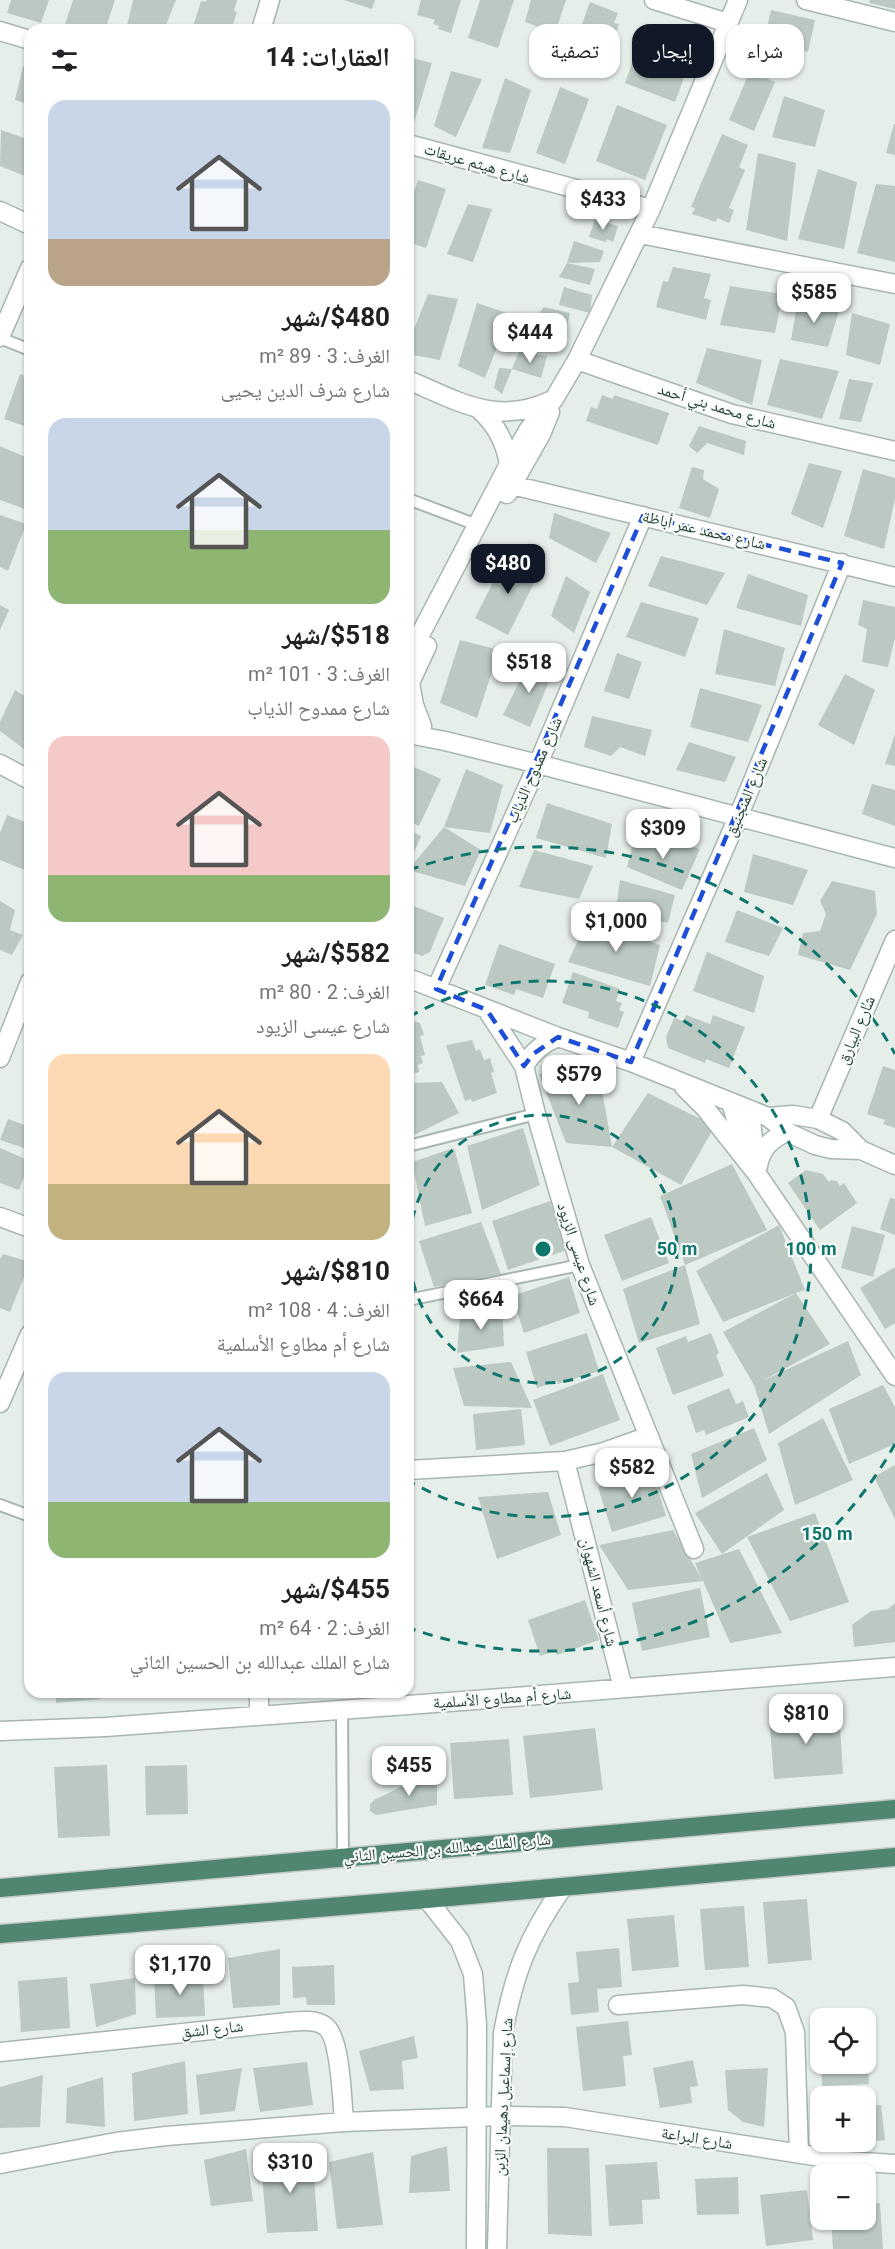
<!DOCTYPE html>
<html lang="ar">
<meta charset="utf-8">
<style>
:root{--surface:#fff;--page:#f2f2f2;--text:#202124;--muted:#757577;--accent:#111827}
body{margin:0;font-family:Roboto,"Noto Naskh Arabic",sans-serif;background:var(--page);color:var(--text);direction:rtl;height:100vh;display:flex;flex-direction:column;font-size:22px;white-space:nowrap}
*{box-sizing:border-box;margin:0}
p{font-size:20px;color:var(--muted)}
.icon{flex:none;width:33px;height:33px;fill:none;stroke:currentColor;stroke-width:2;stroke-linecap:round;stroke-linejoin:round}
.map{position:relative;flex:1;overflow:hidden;direction:ltr}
.panel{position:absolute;left:24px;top:24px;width:390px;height:1674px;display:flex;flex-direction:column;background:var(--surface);border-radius:18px;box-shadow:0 2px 4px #0004;direction:rtl}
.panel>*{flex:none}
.banner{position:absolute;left:432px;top:24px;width:372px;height:54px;direction:rtl;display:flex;gap:12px}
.tools{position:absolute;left:810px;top:2008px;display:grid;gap:12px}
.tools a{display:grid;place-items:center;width:66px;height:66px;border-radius:12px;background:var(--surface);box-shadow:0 2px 4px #0004;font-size:30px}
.price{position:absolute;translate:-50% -51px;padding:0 14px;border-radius:12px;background:#fff;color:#222;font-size:20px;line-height:39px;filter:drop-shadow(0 2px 3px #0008)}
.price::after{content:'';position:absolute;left:50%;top:36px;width:18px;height:14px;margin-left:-9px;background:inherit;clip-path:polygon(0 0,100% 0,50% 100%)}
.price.selected{background:var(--accent);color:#fff}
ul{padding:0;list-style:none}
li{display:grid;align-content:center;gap:12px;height:318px;padding:0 24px}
li span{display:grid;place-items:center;height:186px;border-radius:18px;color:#555}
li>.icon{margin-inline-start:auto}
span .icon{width:108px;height:108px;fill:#fffc;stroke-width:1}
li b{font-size:26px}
h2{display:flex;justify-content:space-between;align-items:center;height:72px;padding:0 24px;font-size:26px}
.tag{padding:0 21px;border-radius:18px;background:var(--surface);box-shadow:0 2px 4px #0004;font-size:21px;line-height:54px}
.tag.selected{background:var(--accent);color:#fff}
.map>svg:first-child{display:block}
</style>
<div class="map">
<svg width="895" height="2249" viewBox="0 0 895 2249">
<rect width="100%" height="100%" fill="#e6eee9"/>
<path fill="#bbc9c2" d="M11,0H49L41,23L7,13Z
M73,0H115L105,30L64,28Z
M133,0H176L164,30H126Z
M207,0H237L234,11L237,12L231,30H192L201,1L206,2Z
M344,0H375L372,9Z
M421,0H461L451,33L438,29L439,26L433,24L435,20L417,15Z
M480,0H514L498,48L468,38Z
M531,0H566L555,33L525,22Z
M870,0H895V9L869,3Z
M590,2L618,13L614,23L619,24L608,55L575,43Z
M771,10L815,20L808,52L768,43L771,29L767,28Z
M644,31L677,44L670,63L687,70L675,102L625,83Z
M408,57L432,63L414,123L408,120Z
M23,66L30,68V105L15,100Z
M451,71L482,79L456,137L434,126Z
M750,71L775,82L754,131L729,120Z
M505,78L531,90L510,153L482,148Z
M560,87L589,99L565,164L536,153Z
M784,96L825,110L815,147L772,137Z
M617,105L667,125L645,180L596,161Z
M894,124H895V155L886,153Z
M1,130L30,140V178L0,166Z
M722,134L748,145L739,167L745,170L729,208L734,210L729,223L717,218L716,222L692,214L695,208L691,207Z
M758,153L796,163L787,241L746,230Z
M818,169L857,182L844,249L798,239Z
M418,180L446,189L426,248L408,242V209Z
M876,184L895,186V262L857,253Z
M468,204L492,209L473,262L447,254Z
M595,219L618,226L613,242L607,239L606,242L589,237Z
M574,241L604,251L600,262L567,263L595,269L590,285L559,277L567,263Z
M673,267L711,274L704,298L711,300L706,320L656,307L663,281L668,282Z
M730,286L783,294L775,333L720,325Z
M564,287L592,295L590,313L559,305Z
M428,294L458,299L440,360L408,354V344Z
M798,300L839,311L828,347L791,340Z
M477,303L510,314L485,378L458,366Z
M544,307L570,313L566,331L537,316Z
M852,313L890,324L880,365L846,355Z
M540,331L561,338L557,351L536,345Z
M707,348L762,360L752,405L696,383Z
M519,351L547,356L541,378L512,369Z
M780,359L839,371L822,419L767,405Z
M499,368L512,369L502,394L494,388Z
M20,374L30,378V428L4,419Z
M849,379L873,383L861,422L839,419Z
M602,395L613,399L614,395L669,413L658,445L586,421L591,407L597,409Z
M699,426L746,441L744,455L707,443L697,453L689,446Z
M0,446L30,459V511L0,500Z
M809,463L842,471L823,528L791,514Z
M692,467L704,470L703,479L719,489L710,518L679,508Z
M863,469L895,478V499L884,549L844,536Z
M554,513L611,533L596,563L549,538Z
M0,515L26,524L8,571L0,567Z
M661,556L725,573L707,605L648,586Z
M505,559L518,566L521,560L541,569L508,635L475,618Z
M748,574L808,595L801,626L736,608Z
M566,576L590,592L574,633L551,616Z
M863,600L895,607V638L888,667L862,662L867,629L858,625Z
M641,602L699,618L685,657L626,637Z
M0,605L9,610L0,630Z
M724,629L785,648L775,686L715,674Z
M460,640L499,650L477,718L440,703Z
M617,653L642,662L629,699L604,691Z
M531,658L553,672L530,727L503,715Z
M845,674L875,690L854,745L818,725Z
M700,688L762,705L748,742L690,727Z
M15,690L30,699V739L24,749L0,731V722Z
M592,716L652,730L645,756L620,747L611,756L584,747Z
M895,734V766L885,764Z
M689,742L736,757L725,782L676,770Z
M412,766L441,779L419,826L408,821V774Z
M466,769L503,785L490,833L444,827Z
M872,784L895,790V826L862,814Z
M547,803L612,824L606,858L536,838Z
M7,815L30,824V872L0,860V833Z
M444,827L481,850L465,886L408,870Z
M408,830L421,836L408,866Z
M636,833L700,849L682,890L627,867Z
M534,850L593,866L579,899L519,887Z
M753,854L808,870L793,905L744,892Z
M620,880L675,895L668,923L616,911Z
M832,881L875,891L877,914L850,970L798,955L803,933L820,931L826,914L820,901Z
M0,901L15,910L10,930L23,935L12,955L0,950Z
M409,904L444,918L430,952L422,956L408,951Z
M737,910L783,928L769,956L725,942Z
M588,919L660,945L650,986L568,962Z
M499,944L555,964L543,998L516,989L514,995L485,985Z
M707,952L764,976L754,1013L693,991Z
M573,972L620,989L616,1001L622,1003L619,1010L624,1012L618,1028L588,1018L589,1012L562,1003Z
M686,1015L710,1024L713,1015L745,1027L729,1068L706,1059L705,1063L668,1048L666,1037L674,1018L684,1021Z
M414,1021L420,1023L424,1035L420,1036L425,1055L421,1056L423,1063L418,1065L419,1072L408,1075V1022Z
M472,1040L476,1051L480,1049L484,1060L490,1058L494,1072L491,1073L497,1093L472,1102L471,1099L465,1101L446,1045Z
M883,1066L895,1070V1128L883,1124L885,1120L867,1114Z
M598,1068L612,1147L566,1143L539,1074Z
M442,1082L459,1113L408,1138V1083Z
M648,1093L715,1126L681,1185L612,1147Z
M8,1119L30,1127V1150L0,1140Z
M523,1128L540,1185L482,1210L467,1146Z
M0,1148L30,1161L19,1190L0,1183Z
M454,1148L472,1213L425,1226L412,1162Z
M732,1164L767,1230L685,1265L660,1196Z
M806,1170L823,1174L829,1182L831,1180L837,1181L840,1186L844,1183L857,1203L820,1230L788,1183Z
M890,1198L895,1199V1235L880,1229Z
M550,1201L567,1250L508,1270L492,1221Z
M651,1217L669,1263L622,1281L604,1235Z
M481,1222L501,1274L434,1287L419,1241Z
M779,1225L805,1290L796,1293L830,1344L762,1381L848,1341L861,1375L769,1434L754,1385L723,1332L796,1293L723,1322L696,1271Z
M852,1226L885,1235L873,1277L841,1268Z
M3,1254L30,1262L10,1312L0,1308V1259Z
M685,1265L700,1324L639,1343L623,1289Z
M895,1267V1323L885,1329L860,1288Z
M569,1277L580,1313L524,1333L512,1296Z
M502,1307L504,1346L457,1353L460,1316Z
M587,1333L599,1371L558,1384L557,1381L537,1388L526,1352Z
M711,1333L719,1353L716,1355L724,1376L673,1395L656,1348L686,1336L688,1342Z
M511,1362L532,1408L464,1406L453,1368Z
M603,1374L620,1420L550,1446L533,1400Z
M883,1385L895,1407V1444L849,1464L829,1409Z
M729,1388L736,1404L743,1401L749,1417L706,1435L704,1430L696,1433L687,1406Z
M521,1409L525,1445L476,1450L473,1414Z
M823,1418L853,1480L795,1505L778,1443Z
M754,1428L767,1460L702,1498L691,1454Z
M650,1463L666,1516L612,1532L598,1487L617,1481L615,1474Z
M895,1465V1519L874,1477Z
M767,1473L784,1510L722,1554L695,1513Z
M548,1492L561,1535L497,1559L478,1497Z
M815,1513L849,1602L790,1621L747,1537Z
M673,1530L702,1579L695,1563L739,1549L782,1633L730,1643L703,1581L628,1590L599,1545Z
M700,1588L710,1637L642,1651L632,1603Z
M585,1600L599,1640L557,1655L555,1651L540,1656L528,1620Z
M895,1603V1642L854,1647L852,1625L871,1611L888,1609Z
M56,1692H100L101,1699L56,1703Z
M839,1711L843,1774L774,1779L769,1716Z
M595,1728L603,1790L530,1798L523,1736Z
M509,1739L513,1795L454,1799L450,1743Z
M107,1765L110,1836L58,1838L54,1767Z
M187,1765L188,1814L146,1815L145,1766Z
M437,1770V1805L376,1815L370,1811V1804L374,1800Z
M807,1899L812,1960L768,1964L763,1902Z
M744,1906L749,1967L705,1970L700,1909Z
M674,1915L679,1967L632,1971L627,1919Z
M619,1948L622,1987L597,1989L599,2012L571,2015L568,1983L579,1982L576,1952Z
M280,1949V2005L233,2008L228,1958Z
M334,1965L335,2005H307L306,1997L293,1998L292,1967Z
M203,1974L205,2016L156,2018L154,1976Z
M67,1977L70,2028L21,2032L18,1981Z
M135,1978L136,2014L96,2027L90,1984Z
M628,2021L632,2055L623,2056L626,2086L583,2091L576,2027Z
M866,2034H867L869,2084L822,2086L821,2064H866Z
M414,2036L418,2058L402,2061L404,2089L370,2091L359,2051Z
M693,2060L698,2086L690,2087L692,2103L660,2108L653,2068Z
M185,2061L188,2114L134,2121L132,2073Z
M307,2062L313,2105L260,2112L253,2068Z
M242,2068L235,2111L200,2115L196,2075Z
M768,2068L764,2127L743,2122L728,2110L725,2070Z
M43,2075L40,2127L0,2128V2087Z
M103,2077L105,2127L66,2123L67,2088Z
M881,2105L885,2140L866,2142V2106Z
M447,2146L450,2191L409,2193L411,2156Z
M547,2148H589L592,2236L548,2234Z
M246,2149L253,2201L211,2206L204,2160Z
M312,2151L318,2231L267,2233L261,2163Z
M373,2152L383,2225L337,2229L329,2162Z
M657,2162L660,2199L642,2200L643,2224L609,2226L605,2165Z
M738,2177L739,2214L697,2215L695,2179Z
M807,2190L813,2240L766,2246L760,2195Z
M880,2203L883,2249H833L831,2220H866V2204Z"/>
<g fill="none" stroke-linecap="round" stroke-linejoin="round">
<g stroke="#a8b6af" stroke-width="14">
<path id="service" d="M0,338L30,350
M408,499L477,525
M408,1146L536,1114
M408,1300L580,1265
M0,1505L30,1516
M342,1710L343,1858"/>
</g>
<g stroke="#a8b6af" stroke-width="21">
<path id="minor" d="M654,0L728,23
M806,0L895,22
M261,30L270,0
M0,31L30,40
M408,144L651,209
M0,211L30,225
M640,234L895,284
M0,337L30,268
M577,360L732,414L895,451
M408,380C458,401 496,426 550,401
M480,410C497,426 505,442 509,464
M512,485L895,577
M507,494L541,434L550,412
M408,658L509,464L529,429L554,399L577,360L651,209L738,0
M410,683L414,705L422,726
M408,687L427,646
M408,734L445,741L538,764L895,858
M0,764L30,780
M408,978L558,1037L631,1062L768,1117L787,1132L815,1145L831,1149L861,1150
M436,989L538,764L643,516
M487,1010L524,1066L536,1114L580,1265L694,1549
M0,1058L30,982
M631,1062L739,815L842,563
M524,1066C532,1052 543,1043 558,1037
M684,1087L705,1108L757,1174L895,1376
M731,1102L745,1151
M750,1110L755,1160
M768,1117L793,1115L818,1119L842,1131L861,1150L895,1165
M818,1119L895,940
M758,1166C761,1148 771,1139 787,1132
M0,1217L30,1228
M0,1403L30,1334
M565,1461L623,1688
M408,1470L565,1461L604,1452L649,1436
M259,1692V1714
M0,1731L105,1727L476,1700L895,1667
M618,2005L743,1995L772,1998L786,2007L795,2032L799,2153
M0,2052L288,2022C300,2021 315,2019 325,2026C341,2037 342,2102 344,2122
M0,2164L116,2142L166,2136L344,2122L500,2116L565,2117L846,2161L895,2164"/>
</g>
<g stroke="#a8b6af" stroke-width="21">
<path id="tertiary" d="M427,1899L460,1941L473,1974L477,2025L476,2249
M497,2249L503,2033C514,1973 528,1937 563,1887"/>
</g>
<g stroke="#c2cac6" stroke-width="21">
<path id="trunk" d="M0,1888L895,1809
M0,1934L427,1899L895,1857"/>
</g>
<use href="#service" stroke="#fff" stroke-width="10"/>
<use href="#minor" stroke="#fff" stroke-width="18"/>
<use href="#tertiary" stroke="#fff" stroke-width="18"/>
<use href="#trunk" stroke="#508670" stroke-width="18"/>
</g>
<path fill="none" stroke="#1d4ed8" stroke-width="4.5" stroke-dasharray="12 8" stroke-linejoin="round" d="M643,516L842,563L631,1062L558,1037L533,1054L524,1066L487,1010L436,989Z"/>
<g fill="none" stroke="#0f766e" stroke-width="3" stroke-dasharray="10 8">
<circle cx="543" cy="1249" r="134"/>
<path d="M409 1017A268 268 0 1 1 409 1481"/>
<path d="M895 1444A402 402 0 0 1 409 1628M409 870A402 402 0 0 1 895 1054"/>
</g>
<g text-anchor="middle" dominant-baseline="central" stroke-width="4.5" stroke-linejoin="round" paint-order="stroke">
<g font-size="16" fill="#254034" stroke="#f7fbf8">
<text transform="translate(477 163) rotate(16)">شارع هيثم عريقات</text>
<text transform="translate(717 406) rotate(17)">شارع محمد بني أحمد</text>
<text transform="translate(704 530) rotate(13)">شارع محمد عمر أباظة</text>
<text transform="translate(534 770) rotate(-66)">شارع ممدوح الذياب</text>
<text transform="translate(746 797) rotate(-67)">شارع المنجنيق</text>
<text transform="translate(856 1030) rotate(-67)">شارع البيارق</text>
<text transform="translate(579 1254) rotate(72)">شارع عيسى الزيود</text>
<text transform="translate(599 1592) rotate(76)">شارع أسعد الشهوان</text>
<text transform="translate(502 1698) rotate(-4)">شارع أم مطاوع الأسلمية</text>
<text transform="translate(447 1848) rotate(-5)">شارع الملك عبدالله بن الحسين الثاني</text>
<text transform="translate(212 2029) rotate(-6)">شارع الشق</text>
<text transform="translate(503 2097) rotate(-87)">شارع إسماعيل دهيمان الزبن</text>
<text transform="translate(697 2138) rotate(9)">شارع البراعة</text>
</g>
</g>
<circle cx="543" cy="1249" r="9" fill="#0f766e" stroke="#f7fbf8" stroke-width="3"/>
<g font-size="18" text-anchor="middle" font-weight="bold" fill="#0f766e" stroke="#f7fbf8" stroke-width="4.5" stroke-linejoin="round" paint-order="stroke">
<text x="677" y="1255">50 m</text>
<text x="811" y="1255">100 m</text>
<text x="827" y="1540">150 m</text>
</g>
</svg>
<div class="tools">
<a><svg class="icon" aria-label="locate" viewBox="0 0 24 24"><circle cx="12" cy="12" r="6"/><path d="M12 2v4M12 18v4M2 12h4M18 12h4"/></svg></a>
<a>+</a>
<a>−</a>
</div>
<b class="price" style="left:603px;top:231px">$433</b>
<b class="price" style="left:814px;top:324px">$585</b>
<b class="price" style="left:530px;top:364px">$444</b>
<b class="price selected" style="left:508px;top:595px">$480</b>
<b class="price" style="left:529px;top:694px">$518</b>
<b class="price" style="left:663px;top:860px">$309</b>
<b class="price" style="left:616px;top:953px">$1,000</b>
<b class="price" style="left:579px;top:1106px">$579</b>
<b class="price" style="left:481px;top:1331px">$664</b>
<b class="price" style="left:632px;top:1499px">$582</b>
<b class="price" style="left:806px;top:1745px">$810</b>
<b class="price" style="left:409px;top:1797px">$455</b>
<b class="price" style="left:180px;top:1996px">$1,170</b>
<b class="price" style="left:290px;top:2194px">$310</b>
<div class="banner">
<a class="tag">شراء</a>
<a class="tag selected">إيجار</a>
<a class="tag">تصفية</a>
</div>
<section class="panel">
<h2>العقارات: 14<svg class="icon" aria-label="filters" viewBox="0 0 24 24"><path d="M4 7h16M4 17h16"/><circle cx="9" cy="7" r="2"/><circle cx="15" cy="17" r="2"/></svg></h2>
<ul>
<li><span style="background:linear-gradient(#c9d6e8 75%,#b9a48a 0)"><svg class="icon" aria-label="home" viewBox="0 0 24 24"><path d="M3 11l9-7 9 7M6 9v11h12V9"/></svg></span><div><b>$480/شهر</b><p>الغرف: 3 · 89 m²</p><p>شارع شرف الدين يحيى</p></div></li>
<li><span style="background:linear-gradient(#c9d6e8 60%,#8fb573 0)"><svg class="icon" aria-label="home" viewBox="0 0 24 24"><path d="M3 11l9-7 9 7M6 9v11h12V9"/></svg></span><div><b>$518/شهر</b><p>الغرف: 3 · 101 m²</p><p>شارع ممدوح الذياب</p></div></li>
<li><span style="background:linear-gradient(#f6c9c9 75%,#8fb573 0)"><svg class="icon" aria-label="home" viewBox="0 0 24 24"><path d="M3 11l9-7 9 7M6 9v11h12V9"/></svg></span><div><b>$582/شهر</b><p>الغرف: 2 · 80 m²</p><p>شارع عيسى الزيود</p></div></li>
<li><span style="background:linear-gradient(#ffd9b3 70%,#c2b280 0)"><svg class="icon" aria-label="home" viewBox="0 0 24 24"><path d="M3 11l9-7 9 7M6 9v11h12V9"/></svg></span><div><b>$810/شهر</b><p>الغرف: 4 · 108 m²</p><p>شارع أم مطاوع الأسلمية</p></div></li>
<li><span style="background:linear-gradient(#c9d6e8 70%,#8fb573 0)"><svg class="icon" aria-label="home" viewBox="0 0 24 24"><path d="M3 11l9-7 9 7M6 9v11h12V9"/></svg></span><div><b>$455/شهر</b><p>الغرف: 2 · 64 m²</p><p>شارع الملك عبدالله بن الحسين الثاني</p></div></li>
</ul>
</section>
</div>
